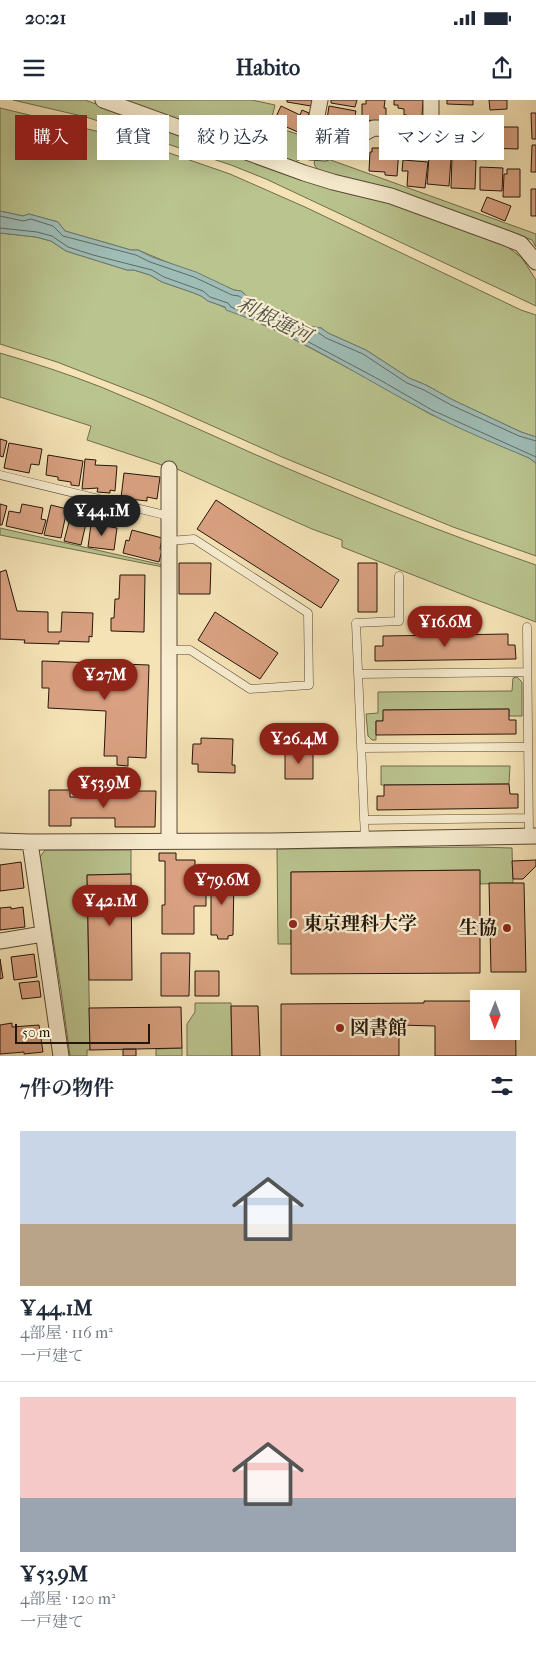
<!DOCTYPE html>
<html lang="ja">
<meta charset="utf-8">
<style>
:root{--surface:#fff;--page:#f6f6f7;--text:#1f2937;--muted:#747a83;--line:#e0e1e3;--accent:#8f2418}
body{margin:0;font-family:"IM FELL French Canon","Noto Serif JP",serif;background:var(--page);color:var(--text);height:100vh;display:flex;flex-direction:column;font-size:19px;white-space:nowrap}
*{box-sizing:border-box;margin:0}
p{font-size:16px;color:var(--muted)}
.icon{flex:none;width:28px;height:28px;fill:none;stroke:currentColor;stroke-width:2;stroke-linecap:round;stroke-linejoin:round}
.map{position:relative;height:956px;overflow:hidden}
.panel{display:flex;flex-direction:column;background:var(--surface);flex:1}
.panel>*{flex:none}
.banner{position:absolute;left:15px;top:15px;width:506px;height:45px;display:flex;gap:10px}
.needle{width:32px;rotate:181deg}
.controls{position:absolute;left:470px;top:890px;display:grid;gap:10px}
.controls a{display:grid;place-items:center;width:50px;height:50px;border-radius:0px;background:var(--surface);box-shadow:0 5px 20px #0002;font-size:25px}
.scale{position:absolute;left:15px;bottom:12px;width:135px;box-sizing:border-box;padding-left:5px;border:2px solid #24160a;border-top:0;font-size:14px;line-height:18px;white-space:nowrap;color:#24160a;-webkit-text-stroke:4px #f8edd0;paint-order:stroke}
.price{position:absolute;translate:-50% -42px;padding:0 11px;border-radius:18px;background:var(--accent);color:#fff;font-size:16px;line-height:32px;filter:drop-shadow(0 1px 2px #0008)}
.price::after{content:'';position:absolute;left:50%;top:30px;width:15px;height:11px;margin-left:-8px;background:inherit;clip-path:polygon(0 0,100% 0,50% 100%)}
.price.current{background:#222;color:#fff}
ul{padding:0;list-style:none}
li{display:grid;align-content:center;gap:10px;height:265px;padding:0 20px}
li+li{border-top:1px solid var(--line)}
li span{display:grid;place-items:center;height:155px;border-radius:0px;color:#555}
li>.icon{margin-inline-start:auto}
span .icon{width:90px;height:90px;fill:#fffc;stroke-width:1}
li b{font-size:21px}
h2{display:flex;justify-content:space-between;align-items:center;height:60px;padding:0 20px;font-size:21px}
.tag{padding:0 18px;border-radius:0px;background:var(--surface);box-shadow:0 5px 20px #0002;font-size:18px;line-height:45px}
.tag.current{background:var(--accent);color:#fff}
.status{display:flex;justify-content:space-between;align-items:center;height:35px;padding:0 25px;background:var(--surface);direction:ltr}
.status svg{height:14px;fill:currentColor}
header{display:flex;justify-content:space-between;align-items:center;height:65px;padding:0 20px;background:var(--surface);font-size:22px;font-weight:800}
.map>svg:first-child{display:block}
</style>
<div class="status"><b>20:21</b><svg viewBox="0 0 49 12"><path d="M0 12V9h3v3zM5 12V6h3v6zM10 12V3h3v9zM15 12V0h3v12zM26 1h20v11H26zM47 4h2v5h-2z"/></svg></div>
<header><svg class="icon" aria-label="menu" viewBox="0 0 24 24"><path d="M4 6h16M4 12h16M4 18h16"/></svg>Habito<svg class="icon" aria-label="share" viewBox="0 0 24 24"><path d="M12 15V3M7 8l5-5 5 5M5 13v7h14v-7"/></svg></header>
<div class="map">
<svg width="536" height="956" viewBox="0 0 536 956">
<rect width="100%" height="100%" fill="#f5e3b6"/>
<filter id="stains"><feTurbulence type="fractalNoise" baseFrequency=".004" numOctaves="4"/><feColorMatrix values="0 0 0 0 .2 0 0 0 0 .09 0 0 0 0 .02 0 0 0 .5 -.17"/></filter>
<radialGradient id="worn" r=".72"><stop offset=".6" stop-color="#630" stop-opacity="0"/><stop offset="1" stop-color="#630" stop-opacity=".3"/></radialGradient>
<path fill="#bac48f" stroke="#6f6d4c" d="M13,0H85L202,43L383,100L505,145L522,158L536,180V206L266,79L231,65L86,17Z
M124,0H252L275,5L270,25L306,37L301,59L295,62Z
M0,8L129,39L230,74L305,107L521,210L536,215V337L521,332L453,300L426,285L409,278L366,250L328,233L321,228L307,226L283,211L256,204L241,191L234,190L138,150H131L65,131L58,122L29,114L23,116L0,111Z
M317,59H328L536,134V147L532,140L390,88L320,72L315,66L314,62Z
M0,133L36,137L51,141L66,151L127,170H134L150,175L162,182L194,193L201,196L208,201L219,205L286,235L378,284L430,314L529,358L536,363V456L453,427L282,357L152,299L57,262L0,244Z
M0,253C34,263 68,274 101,287C152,308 203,331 254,354C346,394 440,432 536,465V522L474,499L342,447V440L312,429L177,369L162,377V365L87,340L91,326L0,297Z
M0,428L163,465V467L0,435Z
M517,577L522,582V616H509V609L384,610L383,621H376V640H372L368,636L366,614L378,613V592L512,591L513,578Z
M381,666H510L509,684L381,685Z
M476,747L512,748L513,783L480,784L479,770L291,772V844H278L277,749Z
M45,750H131V774L87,775L90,950H87V956H70L61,890L40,757Z
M195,903H231L232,956H187V924L195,912Z
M182,948V956H156V949Z"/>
<path fill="#9fbdb7" stroke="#6e7a72" d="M0,111L23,116L29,114L58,122L65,131L131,150H138L152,157L196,172L234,190L241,191L256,204L283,211L307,226L321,228L328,233L366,250L409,278L426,285L453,300L521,332L536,337V363L529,358C496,344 461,330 429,313C362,278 298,235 226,210L225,207L208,201L201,196L194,193L162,182L150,175L134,170H127L66,151L51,141L36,137L0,133Z"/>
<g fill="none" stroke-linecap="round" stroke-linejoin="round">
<path stroke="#626a60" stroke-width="1" d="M0,116L23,121L31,119L53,126L63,136L136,155L150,162L194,177L232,195L239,196L254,208L281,216L305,230L319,233L326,238L363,254L407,283L424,290L451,305L519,336L536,341
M0,128L37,132L52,136L68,147L93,155L152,170L164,177L203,191L210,197L228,203L231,207L288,231L380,280L432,310L536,357"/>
</g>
<path fill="#d9a181" stroke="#24160a" d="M287,0H312L311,6L287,2Z
M331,0H357L355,7L331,3Z
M366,0H385L384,8H386V21L362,20V4H366Z
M394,0H423L422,16H418V20H407V15H404V9L398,8V5H394Z
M447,0H473V5L447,4Z
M489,0H507V9L490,10Z
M281,6L300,15L302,10L309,13L300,33L282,25L283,22L275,19Z
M329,6L356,11L352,31L342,30V32L335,31L334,41L324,39Z
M531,13H536V39H532Z
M467,17H474L475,46L467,45V36H442L443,27H452L453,24H458V20L467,21Z
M492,24H501V27H518V49L486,48V42L480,41V32H483V27H492Z
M532,45H536V72H531Z
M372,48H399L397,76L385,75V72L369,71L370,52H372Z
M429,57L451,59L449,86L427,84Z
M452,58L476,60L475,89L451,88Z
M403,60L428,62L425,88L407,86L408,71H402Z
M480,67L503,68L502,91L480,90Z
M507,69H520V97H503L504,74H507Z
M531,89H536V116H531Z
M487,97L511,106L505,121L481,111Z
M0,339L7,341L3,357L0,356Z
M9,343L42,349L39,365L31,364L29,373L4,368Z
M48,355L83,361L79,386L71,385V382L58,380V377L46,375Z
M85,359L96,360L95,365L117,366L115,391L110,390V393L97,392L98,388L82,389Z
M124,373L160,377L157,399L147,397V401L121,398Z
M216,400L339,480L321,508L197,429Z
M0,404L7,406L2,425H0Z
M22,404L43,408L41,419L46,420L42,434L6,426L9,411L20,413Z
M51,405L67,409L61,438L44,435Z
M72,411L88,415L81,445L64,441Z
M91,424L117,428L114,450L88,447Z
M132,430L162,438L160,449L162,450L159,462L123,453L126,440L129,441Z
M179,463H211L210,494H179Z
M358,463H377V512H358Z
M6,470L17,511L48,512V532H61L62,512L93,513L92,537L89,536V542L59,541V544L24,543L25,540L0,539V472Z
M120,475H145L144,532L111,531V518H114L115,499H119Z
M215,512L278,553L260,579L198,540Z
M508,534V545H515L516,559L375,561V546H383V536Z
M42,561L149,565L146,658L128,657V666L117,665V656H104L106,611L48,608L49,588H42Z
M509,609V620H516V634L376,635V621H383V610Z
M201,638L233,639L232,665H235V673L198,672V664H192L193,644H201Z
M285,651H313V679H285Z
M509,684L510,694H518V708L377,710V696H384V685Z
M49,690H70V697H132V691H156L155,727H115V718H71V726H49Z
M159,753H176V760H195V766H206V806H194V834H162V805H165V761H159Z
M536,760V766L523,779H513L512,761Z
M21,762L24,788L0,791V765Z
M480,770V873L291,874V772Z
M218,772H226V777H234L233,835L228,836V839H218L217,835H211V778H218Z
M131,774L132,880H89L87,775Z
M489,783H524L526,872H491Z
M11,807V809L23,807L25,827L0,830V808Z
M161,853H190L189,896H161Z
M34,854L37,877L14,880L11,857Z
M0,859L3,878L0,879Z
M195,871H219V896H195Z
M39,881L41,897L22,899L19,883Z
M424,901H479V931H511V902H515L516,956H435V926L399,925V956H281V904L424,903Z
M231,906H258L260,956H232Z
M181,907L182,948L90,950L89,908Z
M12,923V927L39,925L43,952L24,954V952L0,954V925Z
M123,949H136V956H123Z"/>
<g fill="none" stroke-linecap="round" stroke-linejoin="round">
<g stroke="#584935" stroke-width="9">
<path id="lane" d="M0,375L169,416
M169,441L194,439L308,513L309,585L250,589L190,550H169
M527,527L529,736
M358,574L527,572
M361,648L528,647
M364,720L529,718
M365,739L356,523L399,521V476"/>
</g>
<g stroke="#584935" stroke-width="17">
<path id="street" d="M103,0L304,73L333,82L391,96L506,138L521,144L536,162
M320,0L310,52L325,53L374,28L431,29V0
M0,741L30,742L271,741L536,736
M169,741V369
M30,742L61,956
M0,841L43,834"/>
</g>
<use href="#lane" stroke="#f8edd0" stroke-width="8"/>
<use href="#street" stroke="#f8edd0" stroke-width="15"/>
</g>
<g fill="#8f2418" stroke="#f8edd0" stroke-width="2">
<circle cx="293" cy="824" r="5"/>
<circle cx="507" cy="828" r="5"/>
<circle cx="340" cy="928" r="5"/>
</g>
<g text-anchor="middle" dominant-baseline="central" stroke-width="4.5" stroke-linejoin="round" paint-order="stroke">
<g font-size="19" font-weight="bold" fill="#24160a" stroke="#f8edd0" text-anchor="start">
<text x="303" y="824">東京理科大学</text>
<text x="497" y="828" text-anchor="end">生協</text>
<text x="350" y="928">図書館</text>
</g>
<g font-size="20" font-style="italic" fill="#4f5047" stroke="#f8edd0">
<text transform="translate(274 220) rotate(26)">利根運河</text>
</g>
</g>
<rect width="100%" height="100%" filter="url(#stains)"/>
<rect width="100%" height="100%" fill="url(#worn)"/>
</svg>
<div class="controls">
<a><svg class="needle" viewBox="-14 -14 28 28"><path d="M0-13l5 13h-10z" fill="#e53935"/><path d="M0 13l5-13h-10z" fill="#747a83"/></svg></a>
</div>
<div class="scale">50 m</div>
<b class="price current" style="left:102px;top:437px">¥44.1M</b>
<b class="price" style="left:445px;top:548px">¥16.6M</b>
<b class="price" style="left:105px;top:601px">¥27M</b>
<b class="price" style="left:299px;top:665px">¥26.4M</b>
<b class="price" style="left:104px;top:709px">¥53.9M</b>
<b class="price" style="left:222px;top:806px">¥79.6M</b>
<b class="price" style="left:110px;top:827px">¥42.1M</b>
<div class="banner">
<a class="tag current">購入</a>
<a class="tag">賃貸</a>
<a class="tag">絞り込み</a>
<a class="tag">新着</a>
<a class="tag">マンション</a>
</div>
</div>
<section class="panel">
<h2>7件の物件<svg class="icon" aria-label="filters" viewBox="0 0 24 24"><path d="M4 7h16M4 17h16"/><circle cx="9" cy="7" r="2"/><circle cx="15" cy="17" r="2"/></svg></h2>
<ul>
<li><span style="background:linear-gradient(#c9d6e8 60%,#b9a48a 0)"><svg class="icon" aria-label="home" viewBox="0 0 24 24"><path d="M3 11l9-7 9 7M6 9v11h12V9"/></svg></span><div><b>¥44.1M</b><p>4部屋 · 116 m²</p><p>一戸建て</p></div></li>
<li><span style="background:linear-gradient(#f6c9c9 65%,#9aa5b1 0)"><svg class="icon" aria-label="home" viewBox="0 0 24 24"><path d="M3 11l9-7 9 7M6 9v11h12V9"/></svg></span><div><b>¥53.9M</b><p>4部屋 · 120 m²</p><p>一戸建て</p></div></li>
</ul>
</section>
